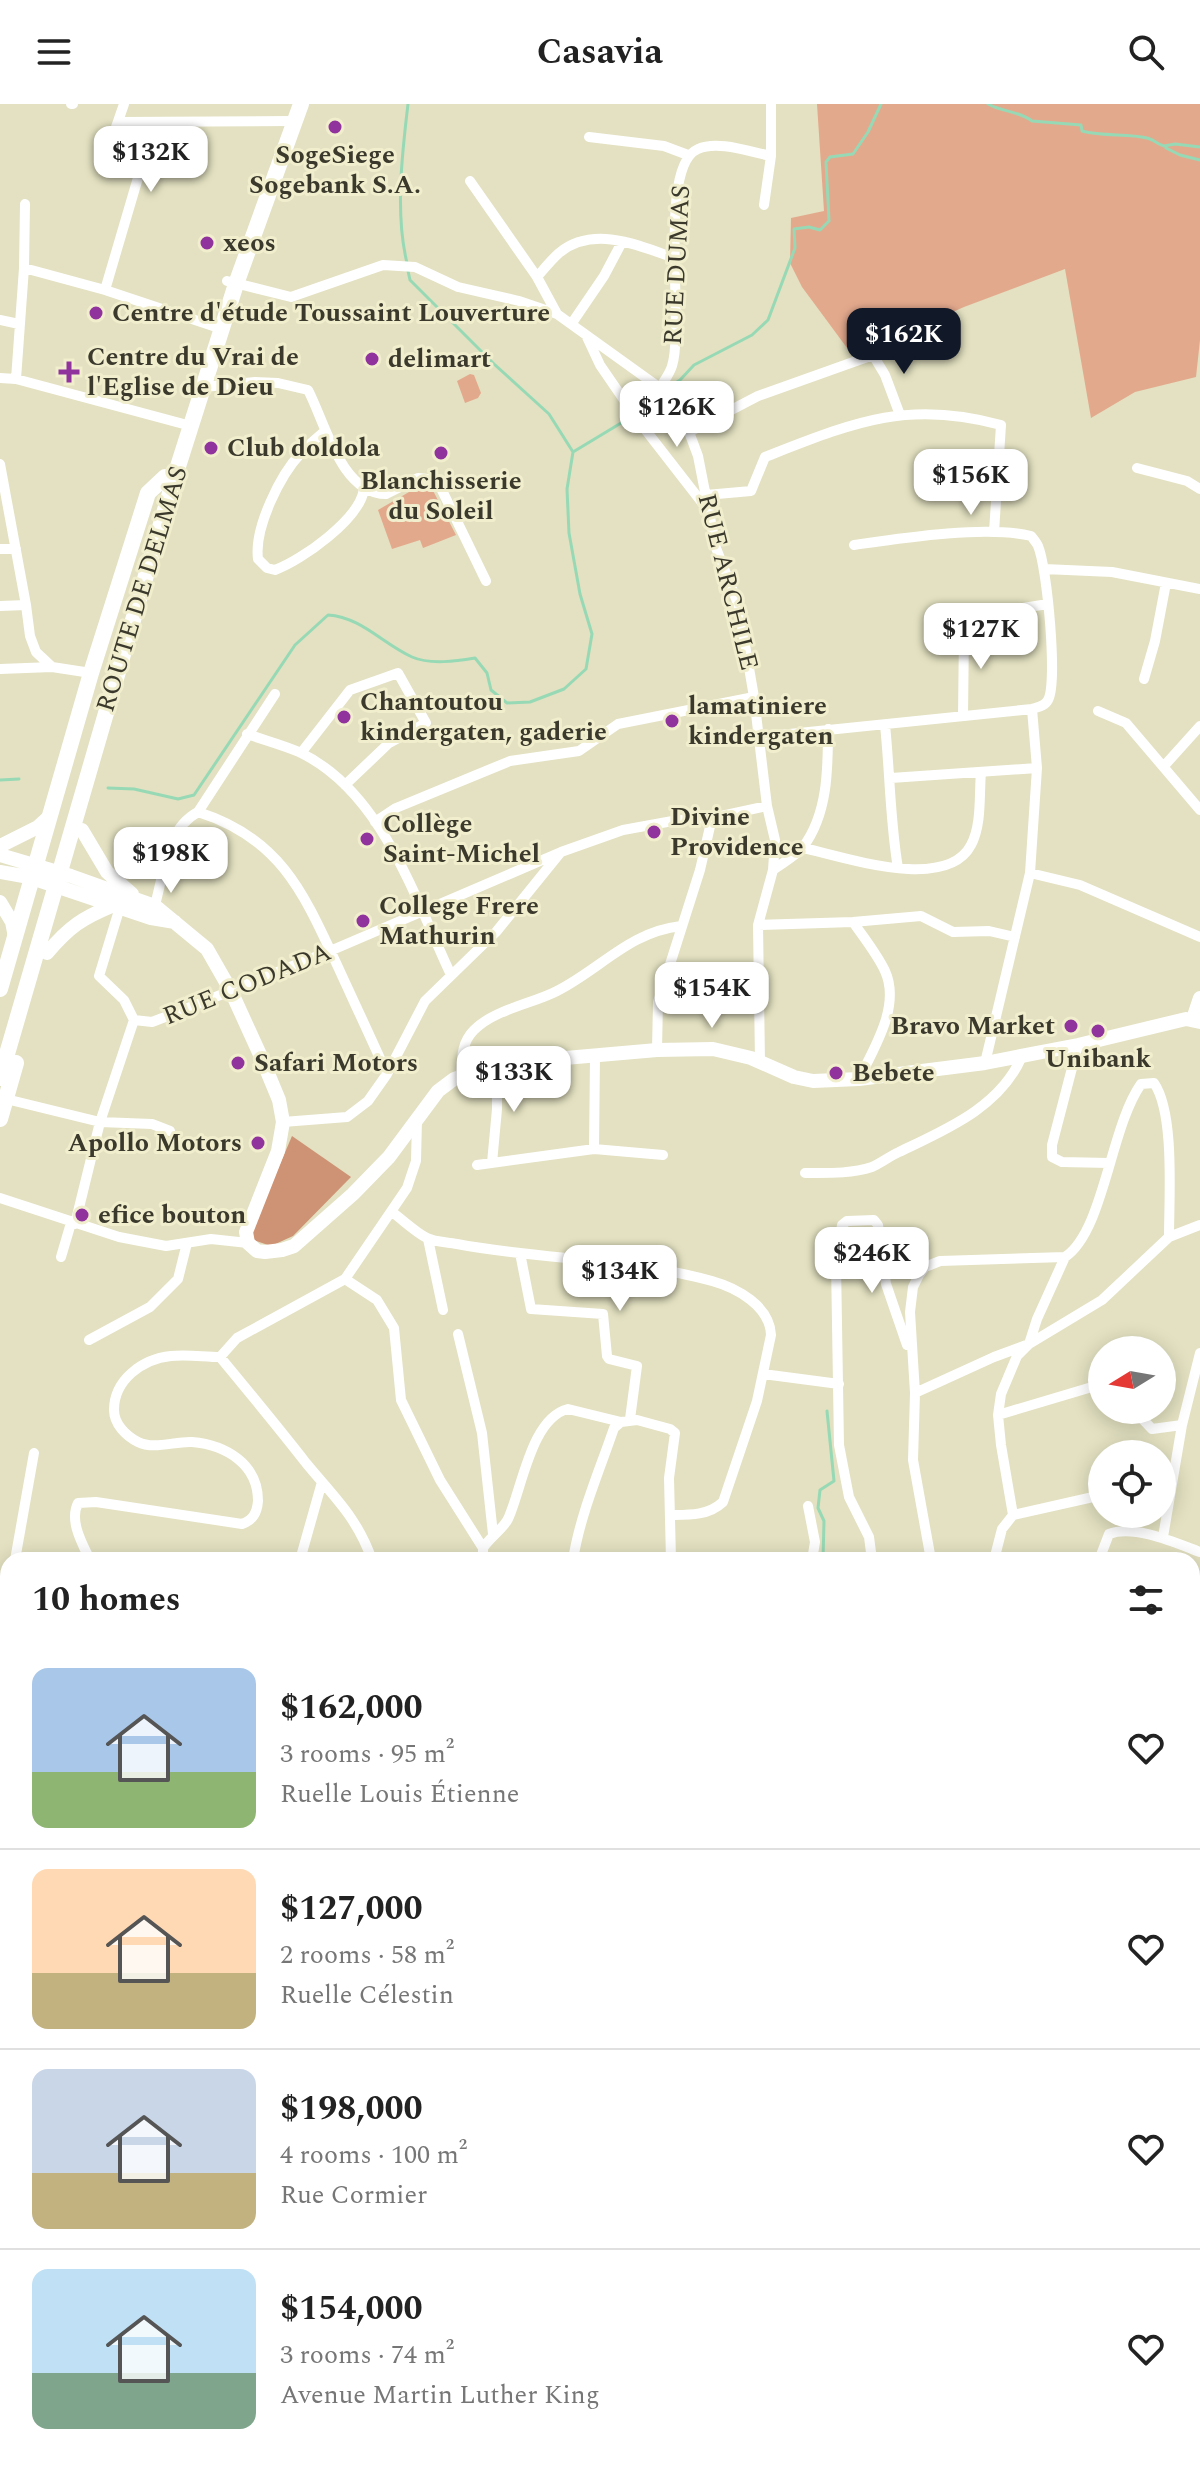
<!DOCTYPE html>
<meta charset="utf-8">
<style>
:root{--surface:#fff;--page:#f6f6f6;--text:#222;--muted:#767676;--line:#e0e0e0;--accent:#111827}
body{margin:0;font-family:Spectral,serif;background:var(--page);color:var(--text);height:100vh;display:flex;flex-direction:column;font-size:30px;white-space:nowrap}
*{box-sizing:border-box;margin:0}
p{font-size:26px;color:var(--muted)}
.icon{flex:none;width:44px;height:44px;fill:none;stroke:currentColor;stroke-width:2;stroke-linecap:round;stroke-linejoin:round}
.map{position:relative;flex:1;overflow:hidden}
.sheet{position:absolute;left:0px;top:1448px;width:1200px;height:914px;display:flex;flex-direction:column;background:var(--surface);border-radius:24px 24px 0 0;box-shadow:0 4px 20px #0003}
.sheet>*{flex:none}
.needle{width:52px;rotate:259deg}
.controls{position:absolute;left:1088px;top:1232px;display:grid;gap:16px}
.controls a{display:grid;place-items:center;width:88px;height:88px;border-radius:50%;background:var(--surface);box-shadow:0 4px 20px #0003;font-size:40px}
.price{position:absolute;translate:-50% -68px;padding:0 18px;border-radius:16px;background:#fff;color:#222;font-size:26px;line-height:52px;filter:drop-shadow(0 2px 4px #0008)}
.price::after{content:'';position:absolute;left:50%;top:48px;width:24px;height:18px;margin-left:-12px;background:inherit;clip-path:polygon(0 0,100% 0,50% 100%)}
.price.selected{background:var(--accent);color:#fff}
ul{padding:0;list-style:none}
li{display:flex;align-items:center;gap:24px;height:200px;padding:0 32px}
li+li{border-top:2px solid var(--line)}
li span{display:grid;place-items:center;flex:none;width:224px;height:160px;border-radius:16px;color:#555}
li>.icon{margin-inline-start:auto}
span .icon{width:96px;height:96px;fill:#fffc;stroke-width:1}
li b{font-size:34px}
h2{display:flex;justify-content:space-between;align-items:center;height:96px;padding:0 32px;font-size:34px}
header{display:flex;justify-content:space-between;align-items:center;height:104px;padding:0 32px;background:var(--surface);font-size:36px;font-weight:700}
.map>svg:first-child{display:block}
</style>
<header><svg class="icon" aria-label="menu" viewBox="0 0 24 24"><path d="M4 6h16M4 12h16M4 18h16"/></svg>Casavia<svg class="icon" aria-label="search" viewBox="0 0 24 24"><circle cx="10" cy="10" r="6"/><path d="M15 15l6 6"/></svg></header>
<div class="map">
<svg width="1200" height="2361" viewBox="0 0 1200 2361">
<rect width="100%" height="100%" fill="#e3e1c1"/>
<path fill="#e3a98d" d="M817,0H1200V236L1196,273L1135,288L1091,314L1065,165L964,203L853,252L802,183L790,159L791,114L824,107Z
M470,270L474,271L481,289L478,294L465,299L457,277Z
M428,377L456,431L423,444L420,436L392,445L378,406Z
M839,2354H916L913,2361H836Z"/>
<path fill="#ce9274" d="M292,1032L351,1073L293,1132L271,1142L253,1136L252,1126Z"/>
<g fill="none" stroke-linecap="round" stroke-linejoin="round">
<path stroke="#97d9b5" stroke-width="3" d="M988,0C1002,8 1019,7 1032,17L1081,21L1082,27C1104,33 1127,29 1147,34C1152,35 1158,40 1164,42L1175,40L1200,43
M1166,44L1180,51L1200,56
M407,159C395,110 402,50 408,0
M408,167L410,176L494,260L549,310L573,348
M665,286L680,276L694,261L752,231L768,216L795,144L794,125L809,123L820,126L829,117L826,58L830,53L853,50L868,28L881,0
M638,309L660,291
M0,676L19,675
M108,684L134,685L178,695L194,691L295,541L328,511C361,513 383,540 412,553C430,561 457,557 475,554L487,569L491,586L507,599L530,598L564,585L586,565L592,530L580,490L569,429L567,385L573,348L631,313
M823,1456L824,1417L818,1404L820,1386L834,1377L827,1307
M779,2361L781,2354"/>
<path stroke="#fff" stroke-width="10" d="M71,0H73
M118,18L294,17
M589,33L664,42L688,51
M470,77L537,173L557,210
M764,101L771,52V0
M24,164L105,186L222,225
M537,173C544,165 551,156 559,149C593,121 638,141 674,154
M227,177L291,193L383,161L415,163L458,183L519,197L557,210L660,284L689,328L698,352L716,444L738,500L754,593L767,702L775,736L773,766L758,821L760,958
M105,186L140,67L136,61L108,55L106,52L124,0
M0,216L19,220
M572,219L604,172L622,138
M586,231L600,261L637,315L707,405
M0,274L16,275L191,322
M16,275L24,164L25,100
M194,284L255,278L278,279L308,286C325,318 341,390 386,390L418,374L437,376L486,477
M660,284C664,277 670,269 672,262C685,221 657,62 698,45C718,36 750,48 771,52
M325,327C317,334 308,341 301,349C280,371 254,424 258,455L267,464L275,466C302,456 360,415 364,385
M689,328L758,292L873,251L885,271L900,311
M0,360L26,501L30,532L36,548L52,563
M1137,364L1187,377L1200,385
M706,391L751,387L765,353C852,319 907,295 1001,321L994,428
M0,445H16
M1044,465L1112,468L1200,485
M0,502L26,501
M0,565L52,563L91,569
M1144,575L1155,537L1166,479
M1098,607L1126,619L1200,706
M963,612L964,527L967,515L978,511L1048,500
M885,621C890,669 890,717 898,764
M247,630C264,636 283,641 299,648C382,687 415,795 451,871
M760,633L1032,605C1038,603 1045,602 1048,596C1058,579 1047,462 1038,442C1038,441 1032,433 1031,432C986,421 902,434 854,441
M301,649L350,586L398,569L426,619L389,639L345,681
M1164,662L1200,622
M891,674L1037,664
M198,708C281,734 304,790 338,863C354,898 371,934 387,970
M375,718L396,704L510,657L579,647L618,620L754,593
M803,744C842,752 946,789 971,741C982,721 979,690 981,668
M773,766C782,759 796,752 803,743C828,710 828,664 828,625
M1030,769L1080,781L1200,833
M120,803L99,872L124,896L134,916
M153,807C165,773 163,727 198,708L275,590
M853,818C864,834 877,850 885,867C901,902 874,944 859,975
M758,821L853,818L921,812L953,828L989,827L1015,833
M134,916L152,918L178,908L330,847L561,748L623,726L678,716L712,714L767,702
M1078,941L1052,1041V1053L1062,1058L1109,1059
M657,946L658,898L700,766L712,714
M985,959L1030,769L1037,664L1032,605
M461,972C462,955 461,939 474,926C495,905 532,900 557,887C602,864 629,828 681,822
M6,995L100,1018L152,1020L170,1027
M417,1016L416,1057L407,1084L345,1175L377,1196L394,1224L401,1296L440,1376L483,1444V1456
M283,1018L347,1013L368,997L387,970L425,897L496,828L560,749
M594,1045L595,953
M492,1059L497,1005V960
M477,1061L594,1045L663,1051
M805,1069C827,1069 851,1070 872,1063C881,1059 890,1052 899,1048C945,1026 1001,1003 1022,952
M0,1094L119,1133L166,1142L211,1135L248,1139
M392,1108C403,1116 415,1128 427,1134C435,1138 447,1138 457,1140C541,1156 629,1154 712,1177C737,1184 770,1202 771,1231L757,1297L723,1398C708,1412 688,1411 670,1411
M75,1120L100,1018L134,916
M428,1135L443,1206
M520,1149L531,1205L603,1210L607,1252L609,1255L637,1262L630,1315
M61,1153L71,1119
M458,1230L482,1329L493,1430
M89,1236L150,1203L178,1175L187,1139
M220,1253C249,1288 278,1323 306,1359C334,1393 357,1413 372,1456
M763,1270L839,1280
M915,1289L994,1253L1029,1240L1102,1196L1169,1133L1200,1121
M1134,1306L1152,1325L1182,1321
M998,1311L1102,1280
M808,1402L815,1438L812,1456
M1013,1411L1001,1341L998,1311L1001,1290L1017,1252L1029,1240L1037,1215L1065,1153
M1013,1411L1102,1391
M1163,1433L1182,1321L1200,1249
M483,1444C490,1433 503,1425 508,1415C522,1385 531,1314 568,1305L621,1318L637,1316L670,1325L675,1329L669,1374L671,1456
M15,1456L34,1349
M90,1456C82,1439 69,1417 78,1399L96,1398L242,1420C253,1416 257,1409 258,1397C258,1360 226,1341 192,1338C175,1337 154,1346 138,1338C126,1332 114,1320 114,1306C114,1276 142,1255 171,1252C187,1250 204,1253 220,1253L237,1234L345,1175
M300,1456L322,1378
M573,1456C580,1411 599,1368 614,1324L621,1318
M872,1456L869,1433L849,1393L839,1341L836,1159L842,1121L847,1117L874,1116L878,1121L886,1180L907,1241
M931,1456L913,1356L915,1289L910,1208L913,1183L919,1171L925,1163L940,1157L1065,1153C1104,1127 1110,1024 1141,980L1154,979C1175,1009 1169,1094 1169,1133
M994,1456L1002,1425L1013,1411
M1099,1456L1109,1430C1134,1420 1176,1439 1200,1448
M0,1538L8,1494
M1192,1606L1200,1598
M0,1660L8,1662
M1192,1749L1200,1737
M0,1758L8,1763
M1192,1818L1200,1825
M0,1846L8,1842
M0,1904L8,1910
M0,2006L8,2008
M1192,2022L1200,2029
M1200,2043L1195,2077L1200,2096
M0,2113L8,2115
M1192,2149L1200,2123
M1192,2158L1200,2160
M0,2185L8,2190
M1192,2272L1200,2271
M1192,2290L1198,2327L1196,2361
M0,2350L8,2352
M17,2354L42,2361
M63,2354L64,2361
M492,2354L501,2361
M754,2354L757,2361
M968,2354L969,2361
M991,2354V2361
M1044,2354V2361
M106,2361L108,2354
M167,2361L169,2354
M200,2361L201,2354
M430,2361L434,2354
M596,2361L600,2354
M818,2361L821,2354
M1154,2361L1155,2354"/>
<path stroke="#fff" stroke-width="14" d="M82,726L107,768L132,790
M0,742L38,723L50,712
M0,751L71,772L155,802L207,845L231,887L262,955L279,996L283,1018L278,1047L246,1128L248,1139L257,1147L265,1148L282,1146L294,1142L353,1090L389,1053L438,987L454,975L497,960L657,946L713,945L751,954L794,973L813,977L859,975L985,959L1078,941L1186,915L1200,918
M0,768L29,773L151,814L175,818
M0,798L12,818L15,833
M47,849C69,823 82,814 114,801
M1193,915L1200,894"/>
<path stroke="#fff" stroke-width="16" d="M0,885L91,569L148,389L165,373
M0,974L174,375L236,180L301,0
M0,1015L16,959"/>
</g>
<g fill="#90339d" stroke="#f1eece" stroke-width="3">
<circle cx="335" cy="23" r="8"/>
<circle cx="207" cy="139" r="8"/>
<circle cx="96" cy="209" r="8"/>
<circle cx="372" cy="255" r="8"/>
<path d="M65 256h8v8h8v8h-8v8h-8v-8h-8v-8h8z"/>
<circle cx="211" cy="344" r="8"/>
<circle cx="441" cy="349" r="8"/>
<circle cx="344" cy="613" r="8"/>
<circle cx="672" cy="617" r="8"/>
<circle cx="654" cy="728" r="8"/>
<circle cx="367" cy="735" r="8"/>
<circle cx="363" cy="817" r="8"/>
<circle cx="1071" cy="922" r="8"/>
<circle cx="1098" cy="927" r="8"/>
<circle cx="238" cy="959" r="8"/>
<circle cx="836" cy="969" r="8"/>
<circle cx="258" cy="1039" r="8"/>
<circle cx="82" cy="1111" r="8"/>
</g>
<g text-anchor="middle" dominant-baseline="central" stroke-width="6" stroke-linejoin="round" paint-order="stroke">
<g font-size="26" font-weight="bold" fill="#3a392c" stroke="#f1eece" text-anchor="start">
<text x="335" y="51" text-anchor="middle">SogeSiege<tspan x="335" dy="30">Sogebank S.A.</tspan></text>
<text x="223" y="139">xeos</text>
<text x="112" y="209">Centre d'étude Toussaint Louverture</text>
<text x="87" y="253">Centre du Vrai de<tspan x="87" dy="30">l'Eglise de Dieu</tspan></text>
<text x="388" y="255">delimart</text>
<text x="227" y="344">Club doldola</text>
<text x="441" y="377" text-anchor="middle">Blanchisserie<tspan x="441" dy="30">du Soleil</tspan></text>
<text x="360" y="598">Chantoutou<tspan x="360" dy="30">kindergaten, gaderie</tspan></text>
<text x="688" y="602">lamatiniere<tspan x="688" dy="30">kindergaten</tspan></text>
<text x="670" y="713">Divine<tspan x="670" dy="30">Providence</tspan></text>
<text x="383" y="720">Collège<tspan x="383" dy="30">Saint-Michel</tspan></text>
<text x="379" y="802">College Frere<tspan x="379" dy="30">Mathurin</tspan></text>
<text x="1055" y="922" text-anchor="end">Bravo Market</text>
<text x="1098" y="955" text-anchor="middle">Unibank</text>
<text x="254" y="959">Safari Motors</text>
<text x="852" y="969">Bebete</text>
<text x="242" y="1039" text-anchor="end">Apollo Motors</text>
<text x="98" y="1111">efice bouton</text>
</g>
<g font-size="26" fill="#3a392c" stroke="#f1eece">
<text transform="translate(677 161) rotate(-87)">RUE DUMAS</text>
<text transform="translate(728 478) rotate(76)">RUE ARCHILE</text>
<text transform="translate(142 485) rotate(-73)">ROUTE DE DELMAS</text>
<text transform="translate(247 880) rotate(-22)">RUE CODADA</text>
</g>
</g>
</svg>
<div class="controls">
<a><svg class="needle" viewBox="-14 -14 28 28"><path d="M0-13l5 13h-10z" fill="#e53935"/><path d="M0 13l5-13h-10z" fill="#767676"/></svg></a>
<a><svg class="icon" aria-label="locate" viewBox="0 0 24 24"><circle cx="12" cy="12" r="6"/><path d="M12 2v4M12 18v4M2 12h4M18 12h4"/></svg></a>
</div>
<b class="price" style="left:151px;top:90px">$132K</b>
<b class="price selected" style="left:904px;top:272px">$162K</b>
<b class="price" style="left:677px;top:345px">$126K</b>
<b class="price" style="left:971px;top:413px">$156K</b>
<b class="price" style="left:981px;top:567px">$127K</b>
<b class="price" style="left:171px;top:791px">$198K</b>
<b class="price" style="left:712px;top:926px">$154K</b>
<b class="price" style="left:514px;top:1010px">$133K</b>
<b class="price" style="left:872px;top:1191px">$246K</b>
<b class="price" style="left:620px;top:1209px">$134K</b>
<section class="sheet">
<h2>10 homes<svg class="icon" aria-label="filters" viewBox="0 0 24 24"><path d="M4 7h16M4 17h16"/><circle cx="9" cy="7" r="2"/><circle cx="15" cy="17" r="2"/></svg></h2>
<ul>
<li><span style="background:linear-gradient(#a9c7e8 65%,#8fb573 0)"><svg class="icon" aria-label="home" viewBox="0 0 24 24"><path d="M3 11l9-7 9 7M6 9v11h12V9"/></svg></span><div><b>$162,000</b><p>3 rooms · 95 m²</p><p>Ruelle Louis Étienne</p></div><svg class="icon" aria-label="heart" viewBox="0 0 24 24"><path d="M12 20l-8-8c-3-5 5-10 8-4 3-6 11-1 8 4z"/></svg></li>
<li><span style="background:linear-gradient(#ffd9b3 65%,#c2b280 0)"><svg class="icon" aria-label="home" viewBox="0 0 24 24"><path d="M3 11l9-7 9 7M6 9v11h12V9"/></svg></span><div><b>$127,000</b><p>2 rooms · 58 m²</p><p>Ruelle Célestin</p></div><svg class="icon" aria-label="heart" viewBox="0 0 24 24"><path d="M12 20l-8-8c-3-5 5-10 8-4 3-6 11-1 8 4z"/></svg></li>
<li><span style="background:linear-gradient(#c9d6e8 65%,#c2b280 0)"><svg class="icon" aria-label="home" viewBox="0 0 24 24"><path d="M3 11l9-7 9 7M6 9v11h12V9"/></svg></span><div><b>$198,000</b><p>4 rooms · 100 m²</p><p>Rue Cormier</p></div><svg class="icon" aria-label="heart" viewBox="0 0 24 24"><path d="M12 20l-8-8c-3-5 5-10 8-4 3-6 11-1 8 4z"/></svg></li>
<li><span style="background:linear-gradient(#bfe0f5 65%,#7fa58c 0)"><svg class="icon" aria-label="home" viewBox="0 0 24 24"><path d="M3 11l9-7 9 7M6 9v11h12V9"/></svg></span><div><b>$154,000</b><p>3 rooms · 74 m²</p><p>Avenue Martin Luther King</p></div><svg class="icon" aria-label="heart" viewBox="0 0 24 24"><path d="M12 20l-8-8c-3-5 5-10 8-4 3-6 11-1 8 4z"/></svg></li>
</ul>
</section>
</div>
